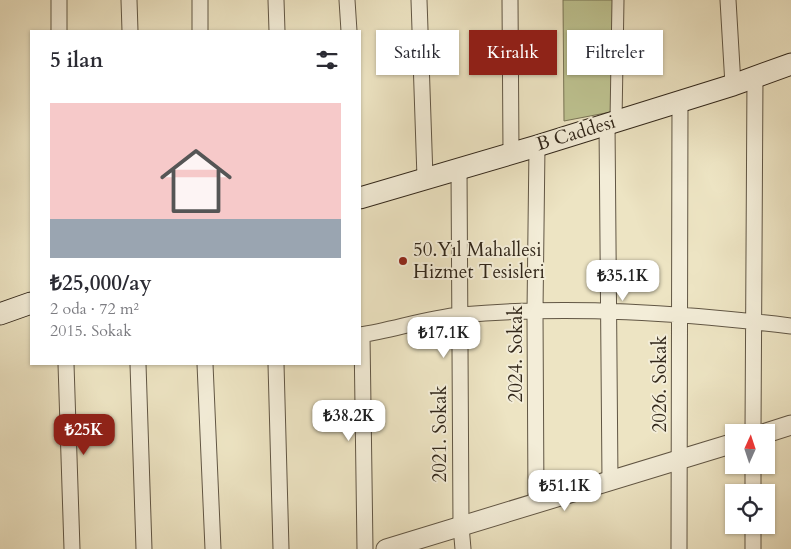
<!DOCTYPE html>
<html lang="tr">
<meta charset="utf-8">
<style>
:root{--surface:#fff;--page:#f2f2f3;--text:#2b2b33;--muted:#7c7c81;--line:#e1e1e2;--accent:#8f2418}
body{margin:0;font-family:Cardo,serif;background:var(--page);color:var(--text);height:100vh;display:flex;flex-direction:column;font-size:19px;white-space:nowrap}
*{box-sizing:border-box;margin:0}
p{font-size:16px;color:var(--muted)}
.icon{flex:none;width:28px;height:28px;fill:none;stroke:currentColor;stroke-width:2;stroke-linecap:round;stroke-linejoin:round}
.map{position:relative;flex:1;overflow:hidden}
.panel{position:absolute;left:30px;top:30px;width:331px;height:335px;display:flex;flex-direction:column;background:var(--surface);border-radius:0px;box-shadow:0 1px 4px #0004}
.panel>*{flex:none}
.banner{position:absolute;left:376px;top:30px;width:339px;height:45px;display:flex;gap:10px}
.needle{width:32px;rotate:3deg}
.fabs{position:absolute;left:725px;top:424px;display:grid;gap:10px}
.fabs a{display:grid;place-items:center;width:50px;height:50px;border-radius:0px;background:var(--surface);box-shadow:0 1px 4px #0004;font-size:25px}
.price{position:absolute;translate:-50% -42px;padding:0 11px;border-radius:10px;background:#fff;color:#222;font-size:16px;line-height:32px;filter:drop-shadow(0 1px 2px #0008)}
.price::after{content:'';position:absolute;left:50%;top:30px;width:15px;height:11px;margin-left:-8px;background:inherit;clip-path:polygon(0 0,100% 0,50% 100%)}
.price.on{background:var(--accent);color:#fff}
ul{padding:0;list-style:none}
li{display:grid;align-content:center;gap:10px;height:265px;padding:0 20px}
li+li{border-top:1px solid var(--line)}
li span{display:grid;place-items:center;height:155px;border-radius:0px;color:#555}
li>.icon{margin-inline-start:auto}
span .icon{width:90px;height:90px;fill:#fffc;stroke-width:1}
li b{font-size:21px}
h2{display:flex;justify-content:space-between;align-items:center;height:60px;padding:0 20px;font-size:21px}
.tag{padding:0 18px;border-radius:0px;background:var(--surface);box-shadow:0 1px 4px #0004;font-size:18px;line-height:45px}
.tag.on{background:var(--accent);color:#fff}
.map>svg:first-child{display:block}
</style>
<div class="map">
<svg width="791" height="549" viewBox="0 0 791 549">
<rect width="100%" height="100%" fill="#ede4c3"/>
<filter id="stains"><feTurbulence type="fractalNoise" baseFrequency=".004" numOctaves="4"/><feColorMatrix values="0 0 0 0 .2 0 0 0 0 .09 0 0 0 0 .02 0 0 0 .5 -.17"/></filter>
<radialGradient id="worn" r=".72"><stop offset=".6" stop-color="#630" stop-opacity="0"/><stop offset="1" stop-color="#630" stop-opacity=".3"/></radialGradient>
<path fill="#bdc290" stroke="#787455" d="M563,0H613L616,111L564,121Z"/>
<g fill="none" stroke-linecap="round" stroke-linejoin="round">
<g stroke="#615644" stroke-width="13">
<path id="pedestrian" d="M616,121L618,0"/>
</g>
<g stroke="#615644" stroke-width="17">
<path id="minor" d="M59,0V31
M129,0L130,31
M200,0V31
M276,0L277,31
M347,0L349,31
M419,0L425,178
M510,0L511,152
M728,0L733,85
M607,123L610,480
M459,168L461,526L463,549
M360,335C393,330 427,318 461,315C570,305 683,313 791,326
M362,335L365,549
M66,364L72,549
M138,364L144,549
M205,364L213,549
M276,364L281,549
M753,432L755,76
M753,465V492
M536,503L535,311L537,146
M753,525V549
M679,549L680,100"/>
</g>
<g stroke="#615644" stroke-width="21">
<path id="tertiary" d="M766,433L791,425
M386,549L734,443"/>
</g>
<g stroke="#32271a" stroke-width="23">
<path id="secondary" d="M360,198L537,146L733,85L791,64
M0,314L31,303"/>
</g>
<use href="#pedestrian" stroke="#f3edd8" stroke-width="11"/>
<use href="#minor" stroke="#f3edd8" stroke-width="15"/>
<use href="#tertiary" stroke="#f3edd8" stroke-width="19"/>
<use href="#secondary" stroke="#f3edd8" stroke-width="21"/>
</g>
<circle fill="#8f2418" stroke="#f3edd8" stroke-width="2" cx="403" cy="261" r="5"/>
<g text-anchor="middle" dominant-baseline="central" stroke-width="4" stroke-linejoin="round" paint-order="stroke">
<g font-size="19" fill="#32271a" stroke="#f3edd8">
<text transform="translate(576 133) rotate(-17)">B Caddesi</text>
<text transform="translate(516 354) rotate(-90)">2024. Sokak</text>
<text transform="translate(660 384) rotate(-90)">2026. Sokak</text>
<text transform="translate(440 434) rotate(-90)">2021. Sokak</text>
</g>
<g font-size="19" fill="#32271a" stroke="#f3edd8" text-anchor="start">
<text x="413" y="250">50.Yıl Mahallesi<tspan x="413" dy="22">Hizmet Tesisleri</tspan></text>
</g>
</g>
<rect width="100%" height="100%" filter="url(#stains)"/>
<rect width="100%" height="100%" fill="url(#worn)"/>
</svg>
<div class="fabs">
<a><svg class="needle" viewBox="-14 -14 28 28"><path d="M0-13l5 13h-10z" fill="#e53935"/><path d="M0 13l5-13h-10z" fill="#7c7c81"/></svg></a>
<a><svg class="icon" aria-label="locate" viewBox="0 0 24 24"><circle cx="12" cy="12" r="6"/><path d="M12 2v4M12 18v4M2 12h4M18 12h4"/></svg></a>
</div>
<b class="price" style="left:623px;top:302px">₺35.1K</b>
<b class="price" style="left:444px;top:359px">₺17.1K</b>
<b class="price" style="left:349px;top:442px">₺38.2K</b>
<b class="price on" style="left:84px;top:456px">₺25K</b>
<b class="price" style="left:565px;top:512px">₺51.1K</b>
<div class="banner">
<a class="tag">Satılık</a>
<a class="tag on">Kiralık</a>
<a class="tag">Filtreler</a>
</div>
<section class="panel">
<h2>5 ilan<svg class="icon" aria-label="filters" viewBox="0 0 24 24"><path d="M4 7h16M4 17h16"/><circle cx="9" cy="7" r="2"/><circle cx="15" cy="17" r="2"/></svg></h2>
<ul>
<li><span style="background:linear-gradient(#f6c9c9 75%,#9aa5b1 0)"><svg class="icon" aria-label="home" viewBox="0 0 24 24"><path d="M3 11l9-7 9 7M6 9v11h12V9"/></svg></span><div><b>₺25,000/ay</b><p>2 oda · 72 m²</p><p>2015. Sokak</p></div></li>
</ul>
</section>
</div>
